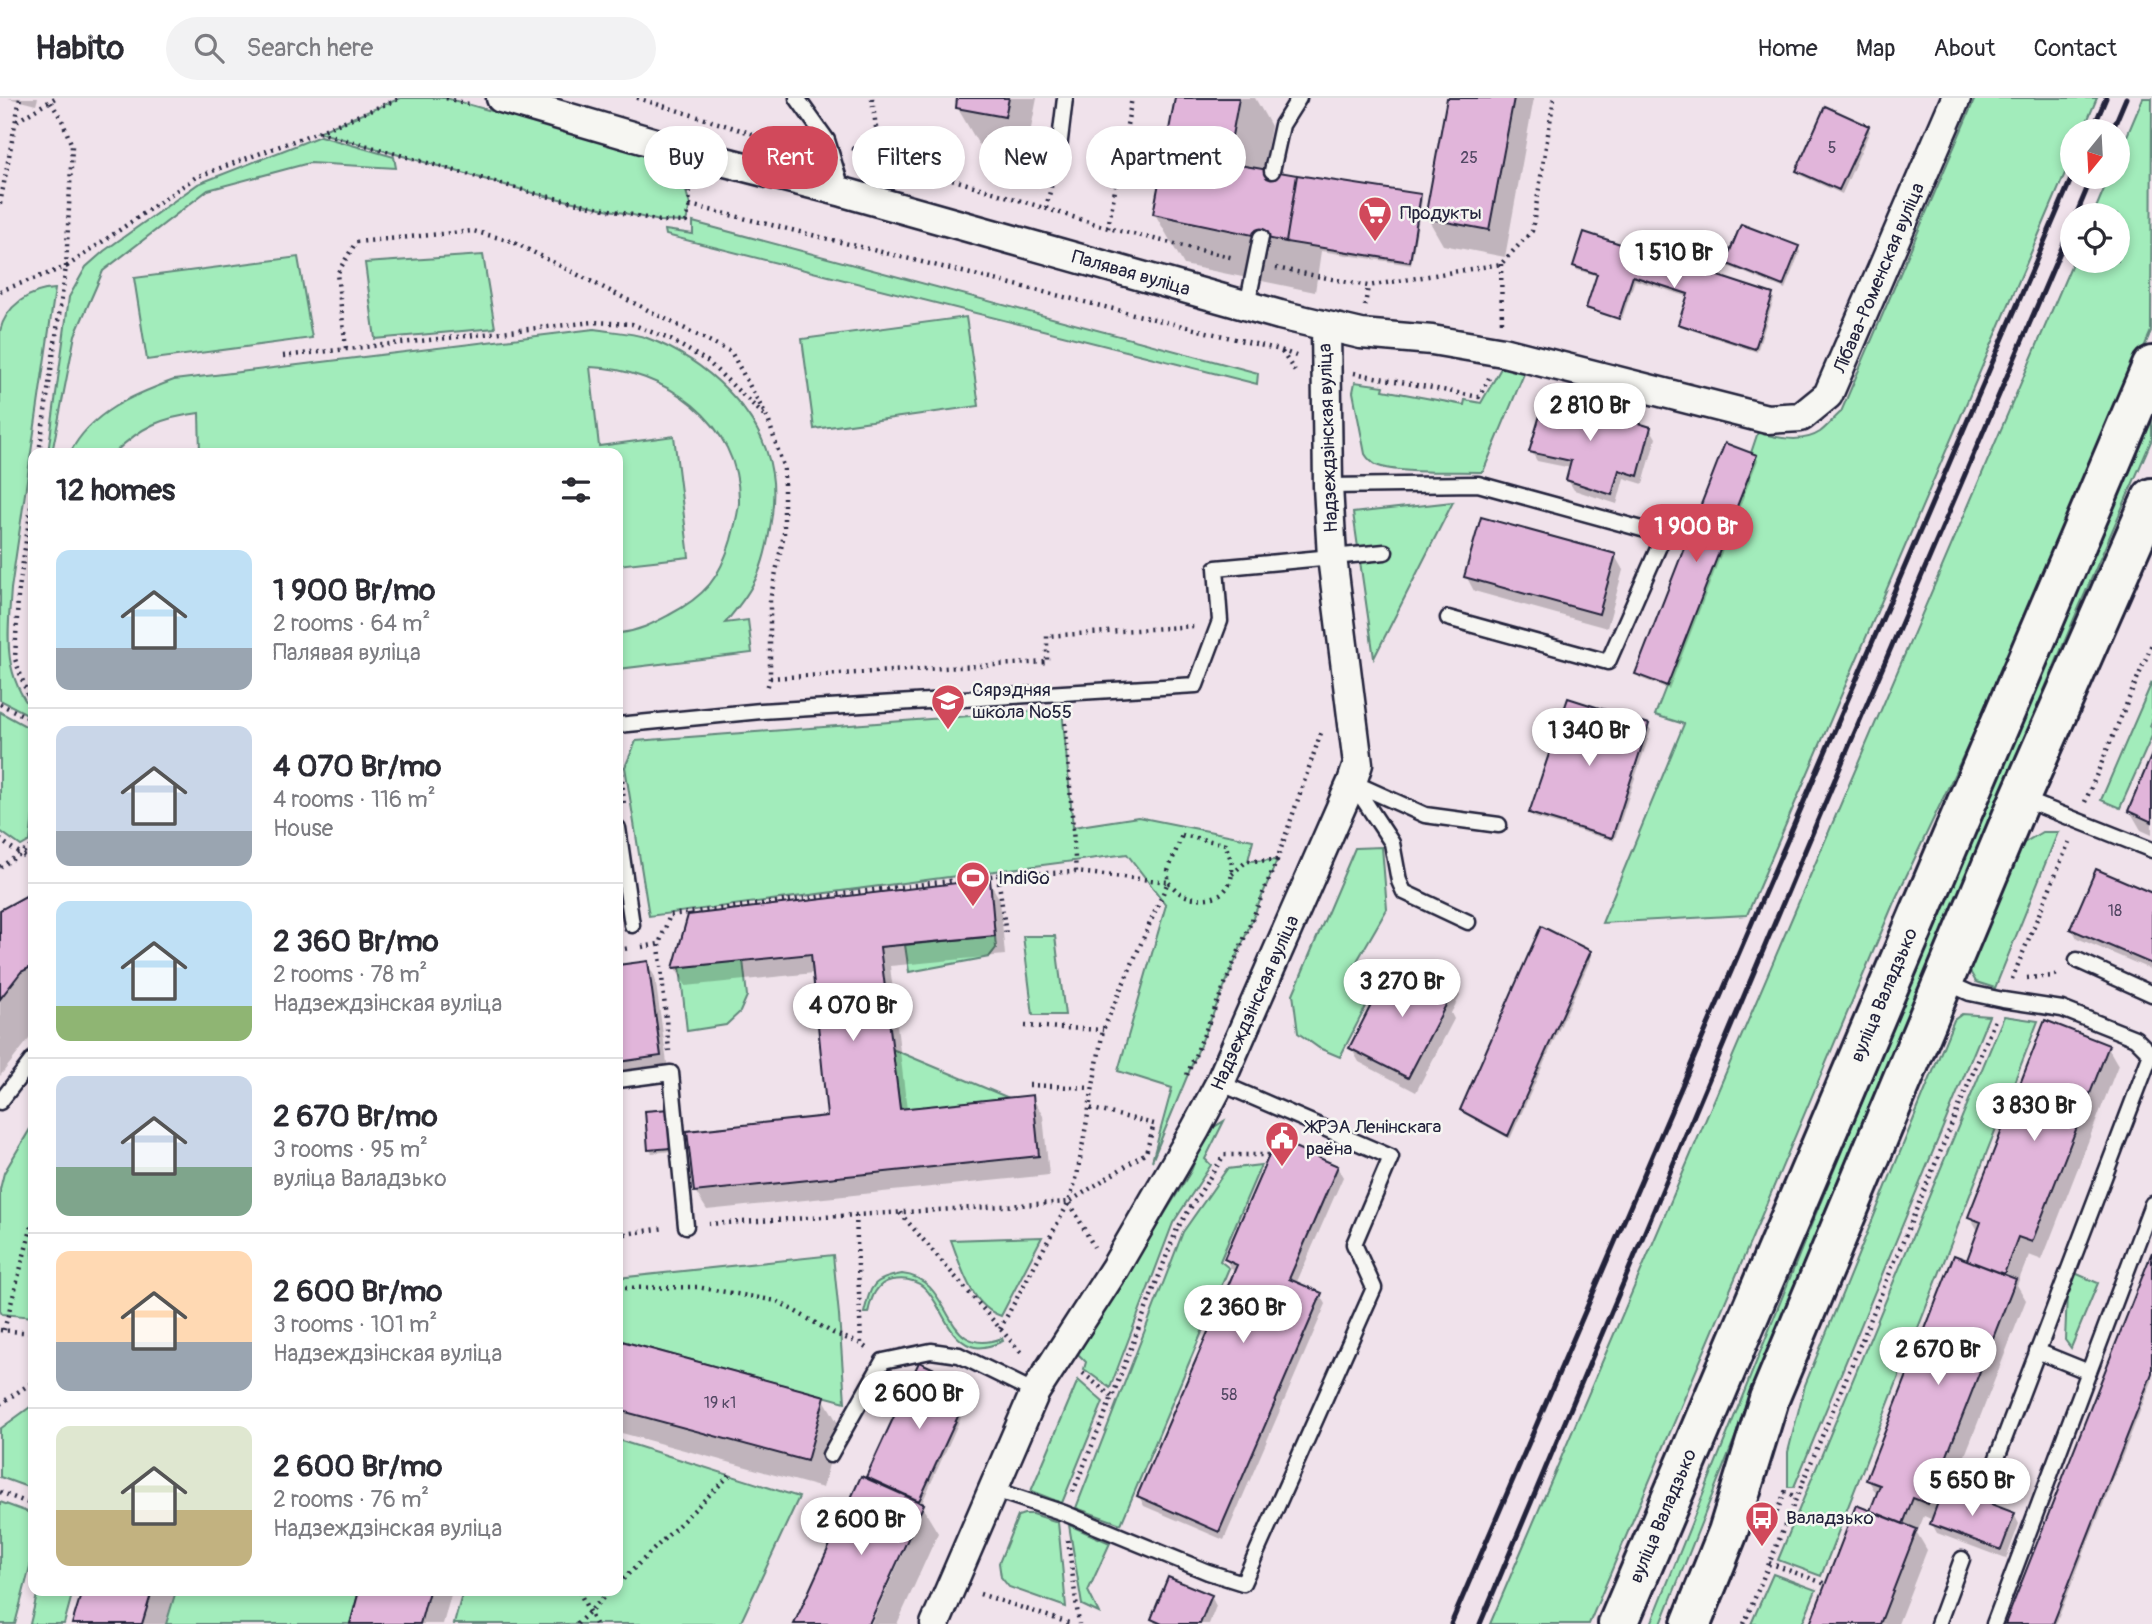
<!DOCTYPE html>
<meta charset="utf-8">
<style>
:root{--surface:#fff;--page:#f2f2f3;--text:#2b2b33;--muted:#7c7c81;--line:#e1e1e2;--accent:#d1495b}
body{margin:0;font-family:Pangolin,sans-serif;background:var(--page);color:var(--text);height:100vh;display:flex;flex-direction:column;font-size:26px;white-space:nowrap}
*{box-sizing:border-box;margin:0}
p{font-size:23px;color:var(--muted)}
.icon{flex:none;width:38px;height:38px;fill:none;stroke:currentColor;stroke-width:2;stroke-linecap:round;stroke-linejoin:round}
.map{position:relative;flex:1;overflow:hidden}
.details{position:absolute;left:28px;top:350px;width:595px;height:1148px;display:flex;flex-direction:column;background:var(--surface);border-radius:14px;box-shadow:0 4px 10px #0003}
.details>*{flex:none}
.banner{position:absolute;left:644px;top:28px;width:665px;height:63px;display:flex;gap:14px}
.needle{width:46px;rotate:198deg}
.tools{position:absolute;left:2060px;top:21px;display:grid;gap:14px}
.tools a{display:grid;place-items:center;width:70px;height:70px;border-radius:50%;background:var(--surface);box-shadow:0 4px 10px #0003;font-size:35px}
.price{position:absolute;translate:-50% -60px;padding:0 16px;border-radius:24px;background:#fff;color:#222;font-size:23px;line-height:46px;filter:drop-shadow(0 2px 4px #0008)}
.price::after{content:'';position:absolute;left:50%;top:42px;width:21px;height:16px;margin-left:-10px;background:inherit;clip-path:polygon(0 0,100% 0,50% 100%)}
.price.active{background:var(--accent);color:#fff}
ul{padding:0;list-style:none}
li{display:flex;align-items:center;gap:21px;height:175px;padding:0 28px}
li+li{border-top:2px solid var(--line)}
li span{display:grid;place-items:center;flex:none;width:196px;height:140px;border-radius:14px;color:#555}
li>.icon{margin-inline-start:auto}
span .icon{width:84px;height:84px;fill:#fffc;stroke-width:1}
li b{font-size:30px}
h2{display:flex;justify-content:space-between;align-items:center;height:84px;padding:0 28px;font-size:30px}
.chip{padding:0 24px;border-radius:32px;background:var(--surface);box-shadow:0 4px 10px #0003;font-size:24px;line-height:63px}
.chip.active{background:var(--accent);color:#fff}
header{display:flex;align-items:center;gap:42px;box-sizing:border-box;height:98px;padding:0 35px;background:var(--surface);border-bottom:2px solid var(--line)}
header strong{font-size:33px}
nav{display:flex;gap:38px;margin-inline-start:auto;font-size:24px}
.search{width:490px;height:63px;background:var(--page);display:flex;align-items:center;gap:18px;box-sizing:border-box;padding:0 24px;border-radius:38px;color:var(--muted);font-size:26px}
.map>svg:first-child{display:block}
</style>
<header>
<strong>Habito</strong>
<div class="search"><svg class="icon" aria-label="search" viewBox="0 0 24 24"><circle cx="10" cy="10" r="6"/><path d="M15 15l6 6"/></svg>Search here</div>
<nav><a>Home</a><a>Map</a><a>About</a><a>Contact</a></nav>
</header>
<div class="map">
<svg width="2152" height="1526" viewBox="0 0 2152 1526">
<rect width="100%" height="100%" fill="#f0e2eb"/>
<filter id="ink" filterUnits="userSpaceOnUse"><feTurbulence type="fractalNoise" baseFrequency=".0143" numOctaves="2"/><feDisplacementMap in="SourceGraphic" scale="14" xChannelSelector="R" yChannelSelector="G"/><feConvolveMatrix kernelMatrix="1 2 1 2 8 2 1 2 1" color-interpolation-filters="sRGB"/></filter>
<g filter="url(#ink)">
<path fill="#a2ecbb" stroke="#62877b" stroke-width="2" d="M401,0H446L678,66L690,107L686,124L660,123L537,96L318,34Z
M1975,0H2097L2083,33H2072V59L1747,817L1602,825L1684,626L1655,617L1756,357L1751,355L1758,334C1776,340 1802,346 1820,334C1827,329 1834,320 1841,314Z
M2143,0H2152L2151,233L2036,504L1894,804L1589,1526H1490L2073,163H2118V117H2093L2109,79H2118V59Z
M320,38L394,59L396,70L309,65L208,92L103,173L75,237L52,355H48L69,199L86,169L104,153L198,86Z
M693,124L1258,275L1257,286L666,137L665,132L693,136Z
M483,157L495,230L375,241L365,165Z
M298,159L312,240L147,262L134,180Z
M55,191L11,491C8,537 2,575 33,613V619L0,602V233C6,208 29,192 55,191Z
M966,219L979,308L814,331L802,241Z
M594,231C611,234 631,234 647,240C704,261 763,313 772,376C775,394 773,413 770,430C767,449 763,469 753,486C746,500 735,513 725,525L748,522L752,555L618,571V513L620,535C639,533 652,526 669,517C705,498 720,480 731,442C734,430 738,417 739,405C741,324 664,271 590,269L599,348L674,338L689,459L618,467V355H200L199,315C161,320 142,328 114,355H70C91,314 133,297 174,282Z
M1504,265L1526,271L1483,374C1459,373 1395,376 1376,367C1371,364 1368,361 1365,356L1353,294L1355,284L1384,288L1383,292L1464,307L1465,302L1481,305Z
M2152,321V341L2077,514L1825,1113L1661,1526H1651L1810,1130L1983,712Z
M1453,404L1374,560L1353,415Z
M2152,584V623L2150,628L2152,630V638L2120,710L2101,702Z
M1062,611L1073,729L1138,719L1253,742L1248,763L1277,762L1152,1063L1172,990L1118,973L1166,807L1127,756L649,818L625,669L636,643Z
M0,614L33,632V716L30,743L21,748L0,733Z
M2042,734H2058L1995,890L1976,884L1968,870L2022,746Z
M1382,749L1387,811L1353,870L1377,887L1340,959L1319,950L1298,935L1293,896L1355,750Z
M995,838L996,850L989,859L909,874L905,847Z
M1023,838H1055L1065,917H1033Z
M743,862L747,898L740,914L726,927L687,933L680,869Z
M1962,916L1989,918L1794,1389H1788V1354L1805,1287L1954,922Z
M2004,918L2038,923L1821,1478L1778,1462Z
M892,951L1009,1000L900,1011Z
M1224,1023L1205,1061L1211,1067L1173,1125L1110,1290L1084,1271L1086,1264L1078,1256L1191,1073L1206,1034Z
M33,1026V1219L2,1216L0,1213V1091L4,1075Z
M1261,1067L1220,1163L1229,1170L1121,1426L1076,1410L1183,1134L1227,1071Z
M1042,1139L1001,1218C971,1208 961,1168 951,1142Z
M833,1157L839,1217L845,1304L618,1242V1180Z
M2068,1172L2098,1185L2071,1250L2065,1242Z
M902,1176C956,1181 940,1263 1002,1240L1003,1243C994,1247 981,1252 971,1248C935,1234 942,1173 892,1182C876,1185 871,1200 868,1215H864C871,1187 872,1181 902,1176Z
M1078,1282L1103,1304L1062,1405L1031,1393Z
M33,1307V1391L0,1379V1331Z
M618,1342L799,1399L740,1526H454L463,1493H618Z
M0,1404L33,1416V1457L15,1526H0Z
M1024,1416H1033L1058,1424L1066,1509L1009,1489L1001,1479L999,1465L1018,1418Z
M1069,1427L1110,1445L1088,1493L1099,1515L1082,1507Z
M1773,1476L1816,1492L1802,1526H1751Z
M38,1493H73L64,1526H30Z
M176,1493H359L350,1526H166Z"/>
<path fill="#0003" d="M8,0H38L36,7Z
M959,0H1037L1026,56L979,47L957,9Z
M1177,0H1255L1271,28L1263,73L1420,98L1422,102L1411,167L1321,153L1315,194L1184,167L1155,116Z
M1449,0H1534L1505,159L1443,147L1427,119Z
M1868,29L1870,33L1842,96L1800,77L1798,73Z
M1798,150L1800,154L1785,191L1730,169L1727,165Z
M1575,168L1772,197L1774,201L1757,254L1683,229L1680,225L1689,199L1635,182L1622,220L1588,209V211V210L1598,178L1577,172Z
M1650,330L1656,340L1643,386L1624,380L1617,406L1574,392L1568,382L1571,370L1537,363L1531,353Z
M1755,358L1758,362L1669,591L1640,580L1637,576Z
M1615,458L1623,472L1607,530L1474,493L1466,478Z
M1648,628L1651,632L1614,743L1533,719L1530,714Z
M2152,660V737L2141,732L2130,713Z
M989,783L1000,802L1005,857L890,868L907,1012L1032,999L1043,1018L1049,1077L707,1112L695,1093L829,1020L814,875L686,888L675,870Z
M33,796V936L0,978V814Z
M2152,797V872L2077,840L2072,831Z
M1590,854L1592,858L1510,1041L1465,1016L1462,1012Z
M647,865L655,879L668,972L618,979V869Z
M1417,884H1452L1460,898L1451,915L1454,921L1416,994L1359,964L1351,950Z
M2107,948L2118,967L2042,1162L2029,1157L2017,1187L2026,1202L1951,1393L2014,1416L2019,1426L2006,1461L1937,1435L1932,1426L1933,1422L1924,1418L1917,1435L1927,1452L1898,1526H1812L1871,1416L1878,1399L1868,1381L1968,1164L1979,1134L1970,1119Z
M668,1013L673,1053L652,1055L649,1051Z
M1337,1069L1343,1079L1296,1186L1321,1197L1326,1206L1224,1442L1144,1408L1139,1398L1236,1173L1231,1171L1226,1161Z
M2152,1159V1283L2056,1526H2007Z
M618,1244L823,1300L839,1327L823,1390L618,1334Z
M971,1289L973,1293L921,1407L938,1435L897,1526H871L918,1422H914L867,1526H796L871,1384L868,1379Z
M83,1493H175L165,1526H74Z
M361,1493H452L443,1526H352Z
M1211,1498L1216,1508L1209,1526H1155L1153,1521Z"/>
<path fill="#e1b5da" stroke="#22223b" stroke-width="2" d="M957,0H1009L1005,19L956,10Z
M1175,0H1239L1227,65L1297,77L1286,144L1153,116Z
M1447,0H1514L1489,132L1425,120Z
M1825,8L1869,28L1839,92L1796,73Z
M1297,77L1421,96L1410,164L1286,144Z
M1741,126L1799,148L1783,188L1725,165Z
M1584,134L1773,196L1755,251L1678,226L1688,196L1633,178L1619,221L1586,210L1597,176L1573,168Z
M1546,297L1651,329L1638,378L1619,372L1612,397L1566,382L1571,363L1529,354Z
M1725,345L1757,357L1667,588L1635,576Z
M1481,419L1616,456L1599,516L1464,479Z
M1568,600L1649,626L1612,740L1529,715Z
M2152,656V724L2128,713Z
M2096,771L2152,795V866L2070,831Z
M990,781L995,838L880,849L900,1011L1033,997L1039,1058L694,1094L687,1033L827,1018L811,856L673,870L688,817Z
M33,794V868L21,874L0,901V812Z
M1541,828L1591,853L1508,1038L1460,1012Z
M648,863L661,958L618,964V867Z
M1391,868L1416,882L1424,868L1453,883L1443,903L1447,905L1408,980L1349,950Z
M2045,922L2109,947L2032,1144L2018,1139L2004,1176L1967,1162L1981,1124L1968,1119Z
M669,1011L671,1050L648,1052L645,1013Z
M1276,1041L1338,1068L1289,1181L1322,1195L1219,1434L1137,1398L1237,1167L1224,1161Z
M2152,1154V1275L2053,1526H2005Z
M1954,1157L2016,1181L1928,1406L1913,1400L1903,1426L1870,1413L1880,1387L1866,1382Z
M618,1242L825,1298L807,1363L618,1312Z
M919,1264L972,1288L919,1403L866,1379Z
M861,1378L924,1406L869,1526H794Z
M1944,1388L2015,1415L2001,1452L1930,1426Z
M1856,1407L1917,1431L1880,1526H1810Z
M1168,1479L1212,1497L1200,1526H1162L1151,1521Z
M82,1493H152L142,1526H72Z
M359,1493H429L420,1526H350Z"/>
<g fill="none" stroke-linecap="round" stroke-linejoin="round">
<g stroke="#22223b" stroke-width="19">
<path id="lane" d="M797,0L827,42L843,94
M1058,59L1065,0
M1272,73L1282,27L1299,0
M1247,208L1261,139
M1328,388L1478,386L1664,437L1608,564L1448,520
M618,627L761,613L1196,587L1220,523L1216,470L1385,454
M1352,684L1392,745L1399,783L1404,794L1468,824
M1354,685L1425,717L1499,727
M2023,701L2152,752
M618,730L632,827
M2077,862L2152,896
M1945,884L1970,895L2003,902L2062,911L2135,940L2152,957
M618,982L671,975L686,1128
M0,1004L33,961
M2037,1253L2089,1274
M830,1357L883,1263L931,1253L959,1257L1035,1294
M1992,1373L2151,956
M992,1391L1064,1415L1208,1474L1243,1485L1374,1190L1354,1146L1391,1059L1220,985
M1938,1526L1962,1461
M1994,1526L2152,1106"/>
</g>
<g stroke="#22223b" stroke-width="33">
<path id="street" d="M501,0L690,55L843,94L1280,217L1361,236L1432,242L1503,254L1767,321L1801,319L1828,297L1956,0
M935,1526L1035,1294L1115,1170L1195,1032L1220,985L1352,684L1358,666L1332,459L1328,388L1326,229"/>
</g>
<g stroke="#22223b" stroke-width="44">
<path id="secondary" d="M1618,1526L2152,268
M1691,1526L1728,1434L1769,1301L2020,700L2152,400"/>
</g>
<path stroke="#22223b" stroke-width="4.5" stroke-dasharray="2 5" stroke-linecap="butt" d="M446,0L472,7
M637,0L770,41
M872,0L880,59
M17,23L55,0
M319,34L537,96L660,123L686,124L690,107
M852,50L1108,130L1234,160
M688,86L690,107L1280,252L1296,258
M0,106L20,0
M1046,110L1053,81
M1108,130L1132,0
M1501,166L1502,226
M1276,170L1368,188L1501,166L1532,133L1554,0
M0,193L66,169L72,48L62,22L50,3L51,0
M1365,208L1368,188
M346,250L337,176L356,144L473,133L511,143L731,254L768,321L784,371V436L770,502V580L767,591
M1282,254L1296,275
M283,258L593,224L632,226L671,242L707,263L765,318
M1354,275L1479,299L1489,280
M39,355L66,169L196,79L318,34L401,0
M33,395L18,498L15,561L27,595L33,604
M770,580L1047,564V538L1195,528
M0,606L33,622
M1065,618L1076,774
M620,647L624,708
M2085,704L2152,546
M1182,737L1225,746C1228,754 1233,764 1232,773C1231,800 1207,804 1186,798C1179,796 1173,789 1168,784V773Z
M0,741C10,751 23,755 33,765
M0,769L33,748
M1232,776L1247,763L1277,762L1322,632
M998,777L1006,837
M659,847L669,953
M642,849L659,846L670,817L998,777L1076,774L1168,784L1103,932L1077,1078L1069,1104L709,1126
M618,852L630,850
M2027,880L2053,878L2059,875
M2012,881L2069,744
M1025,928L1103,932
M1187,977L1277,762
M1029,987L1092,990
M1070,1105L1094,1149
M900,1115L1023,1257
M856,1117L861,1246
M618,1137L665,1130
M618,1190L697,1189L777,1203L833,1235L861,1246L866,1250
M1000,1231L1069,1104L1146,1055L1154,1026L1089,1010
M0,1232L33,1235
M4,1232L33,1124
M1083,1275L1112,1299
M0,1306L33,1284
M0,1394L33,1407
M1073,1394L1112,1299L1177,1131L1224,1057H1269
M1766,1440L1785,1394L1796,1399
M1068,1442L1079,1526
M1769,1465L1826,1486
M618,1486L730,1377
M579,1493L595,1526
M980,1496L1072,1526
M577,1526L610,1493
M1744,1526L1995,922"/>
<use href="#lane" stroke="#f6f6f2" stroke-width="14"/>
<use href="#street" stroke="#f6f6f2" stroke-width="28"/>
<use href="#secondary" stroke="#f6f6f2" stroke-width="38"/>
<path stroke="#22223b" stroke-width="5" d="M2092,33L2106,0
M2112,33L2126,0
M2076,117L2092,79
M1451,1526L2072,79
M1480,1526L1849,648L2072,126"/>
</g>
</g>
<defs>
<g id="supermarket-pin" transform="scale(1.75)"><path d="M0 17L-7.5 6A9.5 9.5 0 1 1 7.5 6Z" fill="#d1495b" stroke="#f6f6f2"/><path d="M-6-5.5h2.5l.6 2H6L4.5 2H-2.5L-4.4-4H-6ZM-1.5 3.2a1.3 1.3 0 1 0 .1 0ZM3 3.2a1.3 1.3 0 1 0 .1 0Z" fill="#fff"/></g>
<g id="school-pin" transform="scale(1.75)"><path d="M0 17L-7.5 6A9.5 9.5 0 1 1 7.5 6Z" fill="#d1495b" stroke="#f6f6f2"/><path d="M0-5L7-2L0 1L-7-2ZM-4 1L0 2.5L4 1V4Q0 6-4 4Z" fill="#fff"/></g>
<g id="stadium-pin" transform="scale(1.75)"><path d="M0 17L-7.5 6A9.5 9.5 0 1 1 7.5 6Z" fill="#d1495b" stroke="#f6f6f2"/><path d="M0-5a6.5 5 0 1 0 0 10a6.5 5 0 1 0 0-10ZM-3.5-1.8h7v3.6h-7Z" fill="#fff"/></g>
<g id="civic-pin" transform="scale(1.75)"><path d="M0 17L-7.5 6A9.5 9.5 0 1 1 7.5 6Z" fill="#d1495b" stroke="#f6f6f2"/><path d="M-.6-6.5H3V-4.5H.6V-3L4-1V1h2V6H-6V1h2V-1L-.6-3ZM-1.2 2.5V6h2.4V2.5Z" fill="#fff"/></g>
<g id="bus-pin" transform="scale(1.75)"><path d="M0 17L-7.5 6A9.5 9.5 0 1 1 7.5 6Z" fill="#d1495b" stroke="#f6f6f2"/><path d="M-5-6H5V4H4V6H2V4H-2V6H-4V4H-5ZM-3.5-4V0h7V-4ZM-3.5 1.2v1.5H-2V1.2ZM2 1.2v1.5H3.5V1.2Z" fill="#fff"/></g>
</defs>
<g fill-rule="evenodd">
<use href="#supermarket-pin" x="1375" y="115"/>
<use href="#school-pin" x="948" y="603"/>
<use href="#stadium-pin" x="973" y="780"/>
<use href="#civic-pin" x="1282" y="1040"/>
<use href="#bus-pin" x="1762" y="1420"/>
</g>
<g text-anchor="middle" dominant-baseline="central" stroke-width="5" stroke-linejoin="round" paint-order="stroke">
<g font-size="16" fill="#524763">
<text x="1832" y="50">5</text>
<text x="1469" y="60">25</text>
<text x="2115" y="813">18</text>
<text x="1229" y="1297">58</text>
<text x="720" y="1305">19 к1</text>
</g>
<g font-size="19" fill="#22223b" stroke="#f6f6f2" text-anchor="start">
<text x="1400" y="115">Продукты</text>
<text x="972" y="592">Сярэдняя<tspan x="972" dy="22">школа №55</tspan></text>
<text x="998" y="780">IndiGo</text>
<text x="1306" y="1029">ЖРЭА Ленінскага<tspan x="1306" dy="22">раёна</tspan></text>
<text x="1786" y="1420">Валадзько</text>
</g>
<g font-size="19" fill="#22223b" stroke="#f6f6f2">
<text transform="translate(1131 175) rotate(16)">Палявая вуліца</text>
<text transform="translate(1879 180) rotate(-67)">Лібава-Роменская вуліца</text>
<text transform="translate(1328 340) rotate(-92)">Надзеждзінская вуліца</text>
<text transform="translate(1884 897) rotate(-67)">вуліца Валадзько</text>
<text transform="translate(1255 905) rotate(-66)">Надзеждзінская вуліца</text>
<text transform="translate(1663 1418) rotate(-67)">вуліца Валадзько</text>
</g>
</g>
</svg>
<div class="tools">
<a><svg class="needle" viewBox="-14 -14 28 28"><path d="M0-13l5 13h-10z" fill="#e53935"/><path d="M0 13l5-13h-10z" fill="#7c7c81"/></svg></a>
<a><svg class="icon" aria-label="locate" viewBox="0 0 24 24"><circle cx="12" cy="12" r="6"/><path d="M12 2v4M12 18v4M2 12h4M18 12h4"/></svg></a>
</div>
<b class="price" style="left:1674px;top:192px">1 510 Br</b>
<b class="price" style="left:1590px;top:345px">2 810 Br</b>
<b class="price active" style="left:1696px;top:466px">1 900 Br</b>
<b class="price" style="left:1589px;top:670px">1 340 Br</b>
<b class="price" style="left:1402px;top:921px">3 270 Br</b>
<b class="price" style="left:853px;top:945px">4 070 Br</b>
<b class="price" style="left:2034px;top:1045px">3 830 Br</b>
<b class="price" style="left:1243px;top:1247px">2 360 Br</b>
<b class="price" style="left:1938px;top:1289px">2 670 Br</b>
<b class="price" style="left:919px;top:1333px">2 600 Br</b>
<b class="price" style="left:1972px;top:1420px">5 650 Br</b>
<b class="price" style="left:861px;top:1459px">2 600 Br</b>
<div class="banner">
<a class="chip">Buy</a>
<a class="chip active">Rent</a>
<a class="chip">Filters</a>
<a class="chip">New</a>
<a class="chip">Apartment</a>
</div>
<section class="details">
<h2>12 homes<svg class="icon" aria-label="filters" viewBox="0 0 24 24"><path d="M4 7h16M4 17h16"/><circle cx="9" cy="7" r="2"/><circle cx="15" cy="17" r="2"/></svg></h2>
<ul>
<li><span style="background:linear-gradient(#bfe0f5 70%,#9aa5b1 0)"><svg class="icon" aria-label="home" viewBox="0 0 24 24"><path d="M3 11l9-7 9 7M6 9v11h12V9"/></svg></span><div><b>1 900 Br/mo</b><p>2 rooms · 64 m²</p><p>Палявая вуліца</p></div></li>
<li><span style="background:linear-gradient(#c9d6e8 75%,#9aa5b1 0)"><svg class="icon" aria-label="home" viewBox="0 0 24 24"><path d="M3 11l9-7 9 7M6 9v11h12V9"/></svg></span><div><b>4 070 Br/mo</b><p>4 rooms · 116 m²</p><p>House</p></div></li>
<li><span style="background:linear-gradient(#bfe0f5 75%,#8fb573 0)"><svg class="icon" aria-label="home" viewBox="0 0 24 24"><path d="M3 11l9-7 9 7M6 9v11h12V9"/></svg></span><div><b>2 360 Br/mo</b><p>2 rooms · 78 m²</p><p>Надзеждзінская вуліца</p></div></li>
<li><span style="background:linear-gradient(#c9d6e8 65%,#7fa58c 0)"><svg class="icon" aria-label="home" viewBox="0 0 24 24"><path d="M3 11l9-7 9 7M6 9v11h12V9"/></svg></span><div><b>2 670 Br/mo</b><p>3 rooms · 95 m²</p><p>вуліца Валадзько</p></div></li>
<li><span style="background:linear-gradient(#ffd9b3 65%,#9aa5b1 0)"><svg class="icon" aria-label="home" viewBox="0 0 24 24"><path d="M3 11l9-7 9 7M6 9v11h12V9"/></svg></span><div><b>2 600 Br/mo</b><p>3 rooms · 101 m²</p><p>Надзеждзінская вуліца</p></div></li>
<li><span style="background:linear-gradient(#dfe7d0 60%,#c2b280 0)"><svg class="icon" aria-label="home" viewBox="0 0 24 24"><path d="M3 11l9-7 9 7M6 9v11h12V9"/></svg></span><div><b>2 600 Br/mo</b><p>2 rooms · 76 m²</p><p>Надзеждзінская вуліца</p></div></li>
</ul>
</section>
</div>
